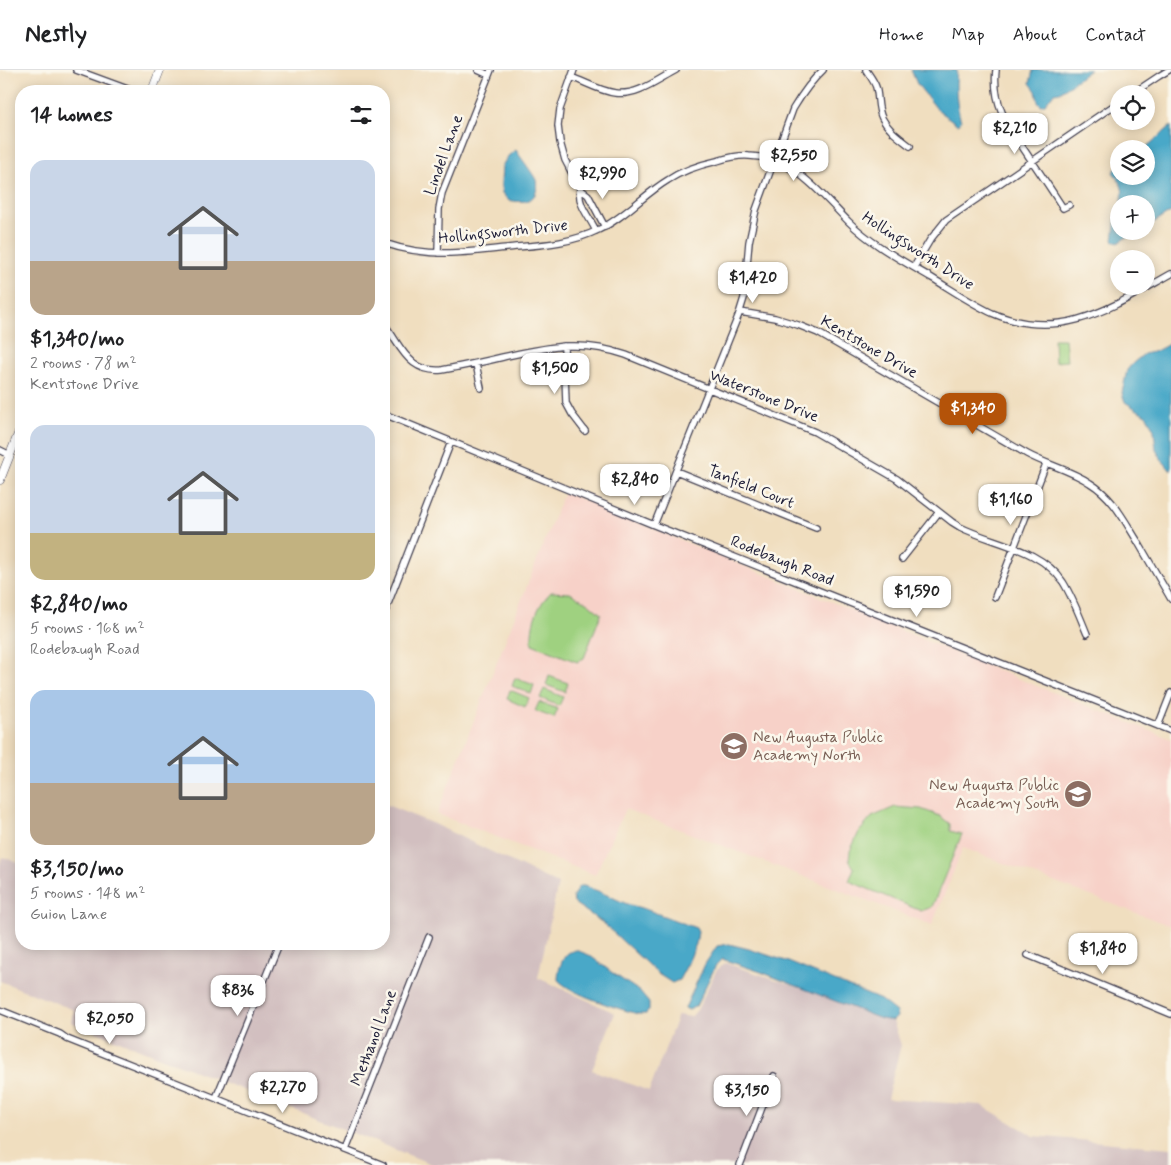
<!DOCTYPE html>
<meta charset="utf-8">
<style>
:root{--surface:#fff;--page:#f2f2f2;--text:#202124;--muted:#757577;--line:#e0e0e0;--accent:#b45309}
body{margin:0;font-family:Mynerve,sans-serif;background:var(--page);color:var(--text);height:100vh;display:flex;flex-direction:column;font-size:19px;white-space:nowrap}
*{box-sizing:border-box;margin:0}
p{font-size:16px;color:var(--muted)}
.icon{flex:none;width:28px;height:28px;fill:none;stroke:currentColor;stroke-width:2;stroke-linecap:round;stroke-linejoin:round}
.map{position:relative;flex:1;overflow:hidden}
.sheet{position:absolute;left:15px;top:15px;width:375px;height:865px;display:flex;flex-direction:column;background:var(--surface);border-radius:20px;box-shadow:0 2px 12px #0003}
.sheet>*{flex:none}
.fabs{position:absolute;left:1110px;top:15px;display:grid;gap:10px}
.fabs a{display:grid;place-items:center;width:45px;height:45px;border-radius:50%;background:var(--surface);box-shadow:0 2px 12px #0003;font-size:25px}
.price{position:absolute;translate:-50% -42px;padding:0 11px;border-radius:10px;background:#fff;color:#222;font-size:16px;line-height:32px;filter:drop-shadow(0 1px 2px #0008)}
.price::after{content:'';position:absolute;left:50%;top:30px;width:15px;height:11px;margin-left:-8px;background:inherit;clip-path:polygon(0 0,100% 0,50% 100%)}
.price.current{background:var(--accent);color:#fff}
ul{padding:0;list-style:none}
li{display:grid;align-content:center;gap:10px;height:265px;padding:0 15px}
li span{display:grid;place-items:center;height:155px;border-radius:15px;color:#555}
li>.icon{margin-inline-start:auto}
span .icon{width:90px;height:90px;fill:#fffc;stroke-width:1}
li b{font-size:21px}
h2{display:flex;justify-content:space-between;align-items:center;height:60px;padding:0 15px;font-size:21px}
header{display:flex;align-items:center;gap:30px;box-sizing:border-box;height:70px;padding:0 25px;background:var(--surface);border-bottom:1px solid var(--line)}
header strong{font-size:24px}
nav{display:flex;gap:28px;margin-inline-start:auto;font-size:18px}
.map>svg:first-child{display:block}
</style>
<header>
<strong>Nestly</strong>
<nav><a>Home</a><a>Map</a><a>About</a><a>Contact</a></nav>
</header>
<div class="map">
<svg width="1171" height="1095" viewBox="0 0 1171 1095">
<rect width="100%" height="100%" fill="#fbf7ec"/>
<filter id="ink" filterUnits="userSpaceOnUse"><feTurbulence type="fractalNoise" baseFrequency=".02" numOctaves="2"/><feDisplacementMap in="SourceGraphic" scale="10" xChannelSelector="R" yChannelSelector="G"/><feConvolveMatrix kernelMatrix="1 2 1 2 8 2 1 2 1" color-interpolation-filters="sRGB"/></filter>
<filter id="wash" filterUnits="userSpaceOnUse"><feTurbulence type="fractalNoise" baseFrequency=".0096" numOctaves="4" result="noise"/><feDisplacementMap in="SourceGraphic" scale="20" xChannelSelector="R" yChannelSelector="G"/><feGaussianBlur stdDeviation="1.12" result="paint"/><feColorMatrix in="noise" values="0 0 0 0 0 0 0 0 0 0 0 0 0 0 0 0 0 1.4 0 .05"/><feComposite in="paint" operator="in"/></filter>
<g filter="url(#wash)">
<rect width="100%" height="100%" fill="#f0debf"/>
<path fill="#f7d1c8" d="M564,422L1029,613L1171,669V856L963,778L932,855L625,739L595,805L437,744Z"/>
<path fill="#d2bfc0" d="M384,734L434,754L558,814L538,908L615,943L592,1000L649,1021L678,945L691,947L697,940L716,901L725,893L804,919L881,949L893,951L901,975L887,1029L981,1035L1034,1066L1171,1078V1095H434L71,952L74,940L0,911V794L3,787L21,794V874H384Z"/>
<path fill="#9fd180" stroke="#607a5e" d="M1054,269H1065L1067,291L1055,292Z
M551,522L570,523L588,533L601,544L584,588L577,592L532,574C531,554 536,537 551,522Z
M549,606L568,613L565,622L546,615Z
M515,608L534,615L531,624L512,616Z
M544,619L563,627L559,636L540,628Z
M510,620L529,628L525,637L507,629Z
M539,632L558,639L554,648L535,641Z
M895,737L921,739L940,746L950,754V761L962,764L932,837L921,841L849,811L854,798L849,790L850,781L859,762L872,747Z"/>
<path fill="#49a8c8" stroke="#366582" d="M911,0H957C955,18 956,34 961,51L958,55L937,39L917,14Z
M1033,0H1090L1060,22L1054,23L1045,34L1041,35L1038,32L1036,21L1030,13Z
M1171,56V142L1146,157V134H1120C1126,120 1121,113 1113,102L1119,95V106H1146V79H1144Z
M516,80C520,87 533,103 536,110C537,114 537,118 536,122C532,134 518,132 508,130L502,123L501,113L502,96L508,86Z
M1119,137V161H1139L1128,166L1118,173L1113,170C1115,160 1114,147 1119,137Z
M1171,273V401L1162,390L1156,380L1154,360L1147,346L1125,332L1122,323L1127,300L1133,293L1144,284L1156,281Z
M579,816H584L598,821L627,834L645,839L696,858L698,862L696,874L688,893L679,910L672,913L658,904L603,853L574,833L573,826Z
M729,874L749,879L786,891L881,930L896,942L897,947L893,951L881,949L761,902L722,889L716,895L696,936L689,940L685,938L705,894L717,876Z
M576,880L589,885L614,904L639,921L649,933V940L646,944H638C616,938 573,925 558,910C558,902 561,889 568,883C568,883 575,880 576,880Z"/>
</g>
<g filter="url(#ink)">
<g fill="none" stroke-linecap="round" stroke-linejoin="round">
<g stroke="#413e4f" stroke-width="8">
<path id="minor" d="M76,0L133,21
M478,0L489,5
M574,0L560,39L558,56L560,72L565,90L580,119L588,125L605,157
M866,0C870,6 874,11 876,17C879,27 877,38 882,48C888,60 900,68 910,76
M996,0C992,37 1010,58 1029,87C1041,104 1052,121 1063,138L1069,135
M571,7C585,12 600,21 615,23C637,26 657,10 676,0
M1132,24L1159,6L1169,0
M580,119C577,135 590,147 596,161
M384,173C404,180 425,183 446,183C466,183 487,180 507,178C538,175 570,174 598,160C624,148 643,125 668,110C683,100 699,95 717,91C727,88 738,85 749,86C794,87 819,122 848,151C872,175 903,191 932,208C952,220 971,233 992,243C1062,273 1112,237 1171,204
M438,183L439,139L442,123L491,0
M914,197L930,170L946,150L1119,32
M740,242L775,248L798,255L818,263L1027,384C1047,395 1071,400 1090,413C1113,427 1124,450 1138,472C1149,491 1160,510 1171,529
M384,253C387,259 392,264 395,270C407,289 417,302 442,300C463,296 483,292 503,287C549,277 580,269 626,285L815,362L897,409L952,452L960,457C994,474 1040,478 1063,512C1073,528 1080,547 1087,564
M564,276L566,333L572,344L585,361
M476,294L481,318
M384,344L654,455L1171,661
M0,380L10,385
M676,401L816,458
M654,455L739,244L744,228L749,172L756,140L793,39C802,24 810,12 823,0
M902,489L939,442
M995,527L1046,394
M384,544L451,372
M1158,656L1171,623
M1028,885L1171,944
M0,940L60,964L67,969L383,1095
M216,1028L279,874
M345,1080L429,867
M740,1095L774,1006"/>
</g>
<g stroke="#413e4f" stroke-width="9">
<path id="major" d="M152,21L160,0
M0,410L21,357"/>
</g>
<use href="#minor" stroke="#fff" stroke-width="5.5"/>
<use href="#major" stroke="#fff" stroke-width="8"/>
</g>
</g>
<defs>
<g id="school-disc" transform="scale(1.4375)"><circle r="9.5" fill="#8d6e63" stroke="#fbf7ec"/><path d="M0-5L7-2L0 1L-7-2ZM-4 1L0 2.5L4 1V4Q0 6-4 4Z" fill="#fff"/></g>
</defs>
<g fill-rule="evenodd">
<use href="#school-disc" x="734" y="676"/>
<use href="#school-disc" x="1078" y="724"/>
</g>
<g text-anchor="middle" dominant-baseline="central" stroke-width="5" stroke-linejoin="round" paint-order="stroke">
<g font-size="16" fill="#22223b" stroke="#fbf7ec">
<text transform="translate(444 85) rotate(-70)">Lindel Lane</text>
<text transform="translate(503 162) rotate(-6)">Hollingsworth Drive</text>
<text transform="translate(918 181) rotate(33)">Hollingsworth Drive</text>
<text transform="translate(869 277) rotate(30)">Kentstone Drive</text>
<text transform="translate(764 326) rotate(22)">Waterstone Drive</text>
<text transform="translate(751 417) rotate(22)">Tanfield Court</text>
<text transform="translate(782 491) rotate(22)">Rodebaugh Road</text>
<text transform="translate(374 968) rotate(-69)">Methanol Lane</text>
</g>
<g font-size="16" fill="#785e54" stroke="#fbf7ec" text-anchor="start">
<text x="753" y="667">New Augusta Public<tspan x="753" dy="18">Academy North</tspan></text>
<text x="1059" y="715" text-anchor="end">New Augusta Public<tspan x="1059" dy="18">Academy South</tspan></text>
</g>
</g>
</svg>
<div class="fabs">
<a><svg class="icon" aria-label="locate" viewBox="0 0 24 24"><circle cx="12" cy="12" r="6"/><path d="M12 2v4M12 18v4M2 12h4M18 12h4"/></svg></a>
<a><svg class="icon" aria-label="layers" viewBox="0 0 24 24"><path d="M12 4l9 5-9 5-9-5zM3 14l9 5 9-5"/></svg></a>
<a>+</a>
<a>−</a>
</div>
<b class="price" style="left:1015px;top:85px">$2,210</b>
<b class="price" style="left:794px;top:112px">$2,550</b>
<b class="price" style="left:603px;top:130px">$2,990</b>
<b class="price" style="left:753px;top:234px">$1,420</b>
<b class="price" style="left:555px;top:325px">$1,500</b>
<b class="price current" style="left:973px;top:365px">$1,340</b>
<b class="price" style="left:635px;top:436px">$2,840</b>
<b class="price" style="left:1011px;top:456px">$1,160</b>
<b class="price" style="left:917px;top:548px">$1,590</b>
<b class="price" style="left:1103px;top:905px">$1,840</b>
<b class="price" style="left:238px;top:947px">$836</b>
<b class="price" style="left:110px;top:975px">$2,050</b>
<b class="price" style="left:283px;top:1044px">$2,270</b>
<b class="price" style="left:747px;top:1047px">$3,150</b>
<section class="sheet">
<h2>14 homes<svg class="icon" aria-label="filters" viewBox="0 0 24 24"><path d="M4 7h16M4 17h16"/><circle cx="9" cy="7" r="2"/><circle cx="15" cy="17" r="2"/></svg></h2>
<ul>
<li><span style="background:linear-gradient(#c9d6e8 65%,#b9a48a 0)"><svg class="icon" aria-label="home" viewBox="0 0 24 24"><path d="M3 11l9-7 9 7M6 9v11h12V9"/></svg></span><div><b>$1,340/mo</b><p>2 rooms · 78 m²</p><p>Kentstone Drive</p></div></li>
<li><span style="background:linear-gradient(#c9d6e8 70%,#c2b280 0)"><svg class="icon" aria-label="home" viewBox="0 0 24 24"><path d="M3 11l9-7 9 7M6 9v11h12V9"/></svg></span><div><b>$2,840/mo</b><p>5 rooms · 168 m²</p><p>Rodebaugh Road</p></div></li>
<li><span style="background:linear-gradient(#a9c7e8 60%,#b9a48a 0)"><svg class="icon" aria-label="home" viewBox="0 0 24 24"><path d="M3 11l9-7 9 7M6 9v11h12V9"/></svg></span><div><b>$3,150/mo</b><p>5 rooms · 148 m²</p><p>Guion Lane</p></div></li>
</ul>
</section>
</div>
